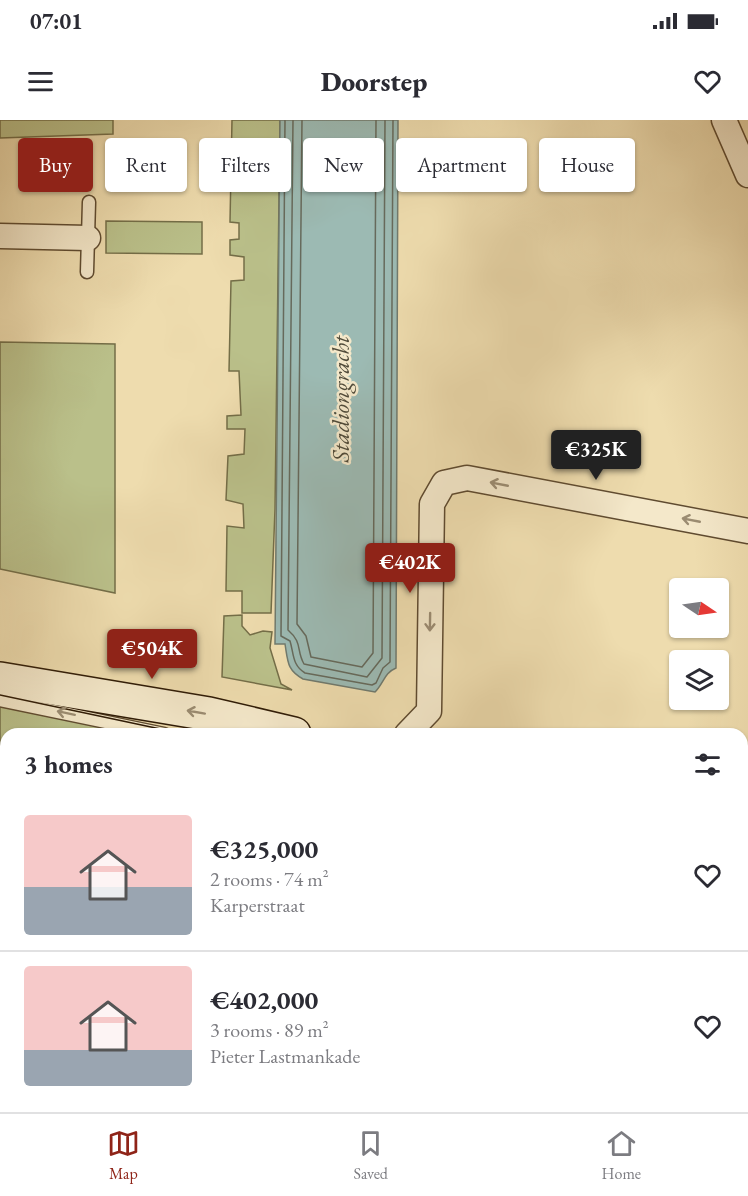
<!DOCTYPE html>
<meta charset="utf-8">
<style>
:root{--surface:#fff;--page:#f7f7f7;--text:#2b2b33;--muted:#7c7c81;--line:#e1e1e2;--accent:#8f2418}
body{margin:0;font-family:"EB Garamond",serif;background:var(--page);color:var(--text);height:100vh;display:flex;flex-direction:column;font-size:22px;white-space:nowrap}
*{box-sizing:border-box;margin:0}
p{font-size:20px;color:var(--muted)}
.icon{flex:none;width:33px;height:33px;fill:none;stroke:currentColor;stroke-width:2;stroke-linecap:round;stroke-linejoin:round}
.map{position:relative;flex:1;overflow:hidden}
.panel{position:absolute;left:0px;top:608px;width:748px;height:386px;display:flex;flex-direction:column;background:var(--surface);border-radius:18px 18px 0 0;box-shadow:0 2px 4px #0004}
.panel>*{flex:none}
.guide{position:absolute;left:18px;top:18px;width:712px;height:54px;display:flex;gap:12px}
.needle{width:39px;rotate:103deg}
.fabs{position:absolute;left:669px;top:458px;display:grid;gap:12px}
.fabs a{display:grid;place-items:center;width:60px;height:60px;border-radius:6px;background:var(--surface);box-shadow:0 2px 4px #0004;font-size:30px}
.price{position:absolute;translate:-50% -51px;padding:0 14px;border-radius:6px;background:var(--accent);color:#fff;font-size:20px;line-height:39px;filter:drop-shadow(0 2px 3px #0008)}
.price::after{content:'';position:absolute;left:50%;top:36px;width:18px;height:14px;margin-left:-9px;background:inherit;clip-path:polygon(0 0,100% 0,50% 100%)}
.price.on{background:#222;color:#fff}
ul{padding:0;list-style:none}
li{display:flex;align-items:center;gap:18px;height:150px;padding:0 24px}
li+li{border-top:2px solid var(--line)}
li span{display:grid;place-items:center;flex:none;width:168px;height:120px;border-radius:6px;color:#555}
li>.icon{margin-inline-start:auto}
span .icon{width:72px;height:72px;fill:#fffc;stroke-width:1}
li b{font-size:26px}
h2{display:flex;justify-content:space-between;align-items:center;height:72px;padding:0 24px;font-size:26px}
.pill{padding:0 21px;border-radius:6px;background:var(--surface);box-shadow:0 2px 4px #0004;font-size:21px;line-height:54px}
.pill.on{background:var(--accent);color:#fff}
.status{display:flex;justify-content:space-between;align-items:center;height:42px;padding:0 30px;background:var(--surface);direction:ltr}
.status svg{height:16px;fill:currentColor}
header{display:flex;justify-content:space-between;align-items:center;height:78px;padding:0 24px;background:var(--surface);font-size:27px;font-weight:800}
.tab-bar{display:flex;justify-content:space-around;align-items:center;height:84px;border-top:2px solid var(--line);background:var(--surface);font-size:16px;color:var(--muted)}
.tab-bar a{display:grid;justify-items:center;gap:3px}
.tab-bar .on{color:var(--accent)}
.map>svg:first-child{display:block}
</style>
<div class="status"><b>07:01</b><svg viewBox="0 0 49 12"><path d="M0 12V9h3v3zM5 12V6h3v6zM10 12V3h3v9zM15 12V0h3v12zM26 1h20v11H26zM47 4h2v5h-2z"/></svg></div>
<header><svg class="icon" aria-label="menu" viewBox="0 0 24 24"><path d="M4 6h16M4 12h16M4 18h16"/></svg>Doorstep<svg class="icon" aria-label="heart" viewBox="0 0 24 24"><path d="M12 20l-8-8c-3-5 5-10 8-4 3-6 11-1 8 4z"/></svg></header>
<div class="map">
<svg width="748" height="992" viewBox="0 0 748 992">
<rect width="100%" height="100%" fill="#eedcae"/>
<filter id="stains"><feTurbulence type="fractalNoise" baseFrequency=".00333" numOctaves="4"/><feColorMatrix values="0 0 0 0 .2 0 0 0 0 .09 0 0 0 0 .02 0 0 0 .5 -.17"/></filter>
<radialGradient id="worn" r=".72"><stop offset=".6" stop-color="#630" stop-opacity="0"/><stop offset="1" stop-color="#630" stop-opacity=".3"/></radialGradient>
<path fill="#bac08a" stroke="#746e48" stroke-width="1.5" d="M0,0H113V14L0,18Z
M232,0H280L275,389L271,493H242V471H226L227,406L244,408L243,384L226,380L228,336L244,334L245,309H227V296L241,295L239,251H229L231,161L244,160V137L230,135V120L239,119V103L230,102Z
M106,101L202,102V134L106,133Z
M0,222L115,224V473L0,449Z
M242,495V506L250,515L263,511L272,512L270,528L281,564L292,570L222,557L224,496Z
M0,584L147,613L6,614V652L0,651Z
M743,736L748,737V800L743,799Z
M0,775L6,777V866L0,858Z
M31,987H137V992H32Z"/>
<path fill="#9cbab3" stroke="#707a6e" stroke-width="1.5" d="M280,0H398L396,548C384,553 384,563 375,572L303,559C287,550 288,542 285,524H275Z
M280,987H405V992H280Z"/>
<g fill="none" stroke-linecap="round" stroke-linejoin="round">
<path stroke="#666a5c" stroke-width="1.5" d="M285,0L281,516L290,521C294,534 292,545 305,553L372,565L376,563L383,548L390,542L393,0
M293,0L288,510C303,523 296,530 304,544L367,557L382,538L385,0
M302,0L297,504L306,516L311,537L362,547L373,533L376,0"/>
<g stroke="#5f4b30" stroke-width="15">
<path id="service" d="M87,152L89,82
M0,580L164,614
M0,656L6,657
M742,727L748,728"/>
</g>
<g stroke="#5f4b30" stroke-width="21">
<path id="pedestrian" d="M708,992L709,987"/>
</g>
<g stroke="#5f4b30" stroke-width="27">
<path id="minor" d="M724,0L748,55
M0,116L88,118
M407,614L429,591L432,384L444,363L467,358L748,411
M211,987V992
M442,987L444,992"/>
</g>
<g stroke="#2f1b06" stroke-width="36">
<path id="secondary" d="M0,559L209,594L294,614
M0,677L6,678
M742,709L748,710
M742,819L748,820"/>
</g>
<use href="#service" stroke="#f4e8ca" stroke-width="12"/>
<use href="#pedestrian" stroke="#f4e8ca" stroke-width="18"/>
<use href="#minor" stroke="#f4e8ca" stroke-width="24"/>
<use href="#secondary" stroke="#f4e8ca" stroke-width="33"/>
<path stroke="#2f1b06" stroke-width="1.5" d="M0,575L184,614
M0,655L6,656
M742,724L748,725
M742,805L748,806"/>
</g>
<defs><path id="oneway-shaft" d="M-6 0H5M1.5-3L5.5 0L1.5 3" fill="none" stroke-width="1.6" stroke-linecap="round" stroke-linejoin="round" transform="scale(1.5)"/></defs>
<g stroke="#9b8c72">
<use href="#oneway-shaft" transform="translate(499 364) rotate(-169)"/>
<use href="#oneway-shaft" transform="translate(691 400) rotate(-169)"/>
<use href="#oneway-shaft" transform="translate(430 502) rotate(91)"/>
<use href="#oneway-shaft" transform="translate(196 592) rotate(-170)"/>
<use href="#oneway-shaft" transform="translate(66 593) rotate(-168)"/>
</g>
<g text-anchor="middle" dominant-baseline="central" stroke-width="5" stroke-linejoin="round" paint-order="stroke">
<g font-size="24" font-style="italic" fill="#504b3a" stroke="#f4e8ca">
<text transform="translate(340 279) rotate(-90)">Stadiongracht</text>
</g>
</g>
<rect width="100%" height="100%" filter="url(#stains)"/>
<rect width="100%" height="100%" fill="url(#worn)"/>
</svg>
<div class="fabs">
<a><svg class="needle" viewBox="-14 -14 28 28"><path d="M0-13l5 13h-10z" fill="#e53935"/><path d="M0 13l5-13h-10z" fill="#7c7c81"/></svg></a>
<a><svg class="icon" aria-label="layers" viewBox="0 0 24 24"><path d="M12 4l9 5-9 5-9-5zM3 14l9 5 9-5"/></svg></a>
</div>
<b class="price on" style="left:596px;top:361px">€325K</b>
<b class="price" style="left:410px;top:474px">€402K</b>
<b class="price" style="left:152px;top:560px">€504K</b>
<div class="guide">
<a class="pill on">Buy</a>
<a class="pill">Rent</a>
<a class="pill">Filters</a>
<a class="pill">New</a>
<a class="pill">Apartment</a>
<a class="pill">House</a>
</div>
<section class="panel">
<h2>3 homes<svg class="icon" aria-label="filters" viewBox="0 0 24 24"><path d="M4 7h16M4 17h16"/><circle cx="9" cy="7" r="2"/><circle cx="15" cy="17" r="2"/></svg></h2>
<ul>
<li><span style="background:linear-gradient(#f6c9c9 60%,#9aa5b1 0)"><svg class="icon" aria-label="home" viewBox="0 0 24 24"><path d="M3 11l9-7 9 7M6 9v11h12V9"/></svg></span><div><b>€325,000</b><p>2 rooms · 74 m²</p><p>Karperstraat</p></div><svg class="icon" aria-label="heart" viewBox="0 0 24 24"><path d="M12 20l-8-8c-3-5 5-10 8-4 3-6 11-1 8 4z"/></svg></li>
<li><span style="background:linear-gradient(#f6c9c9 70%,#9aa5b1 0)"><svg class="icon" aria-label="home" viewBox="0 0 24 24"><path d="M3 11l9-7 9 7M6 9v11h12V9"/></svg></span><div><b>€402,000</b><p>3 rooms · 89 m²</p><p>Pieter Lastmankade</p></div><svg class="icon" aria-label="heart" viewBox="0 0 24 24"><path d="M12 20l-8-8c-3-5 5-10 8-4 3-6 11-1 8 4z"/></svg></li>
</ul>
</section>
</div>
<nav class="tab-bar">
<a class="on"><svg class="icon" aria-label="map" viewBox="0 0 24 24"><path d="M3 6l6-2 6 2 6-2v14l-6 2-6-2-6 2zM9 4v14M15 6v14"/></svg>Map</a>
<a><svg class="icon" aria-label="saved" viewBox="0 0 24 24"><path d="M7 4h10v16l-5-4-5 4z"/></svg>Saved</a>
<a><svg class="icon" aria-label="home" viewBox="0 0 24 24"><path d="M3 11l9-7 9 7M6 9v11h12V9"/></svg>Home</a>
</nav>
